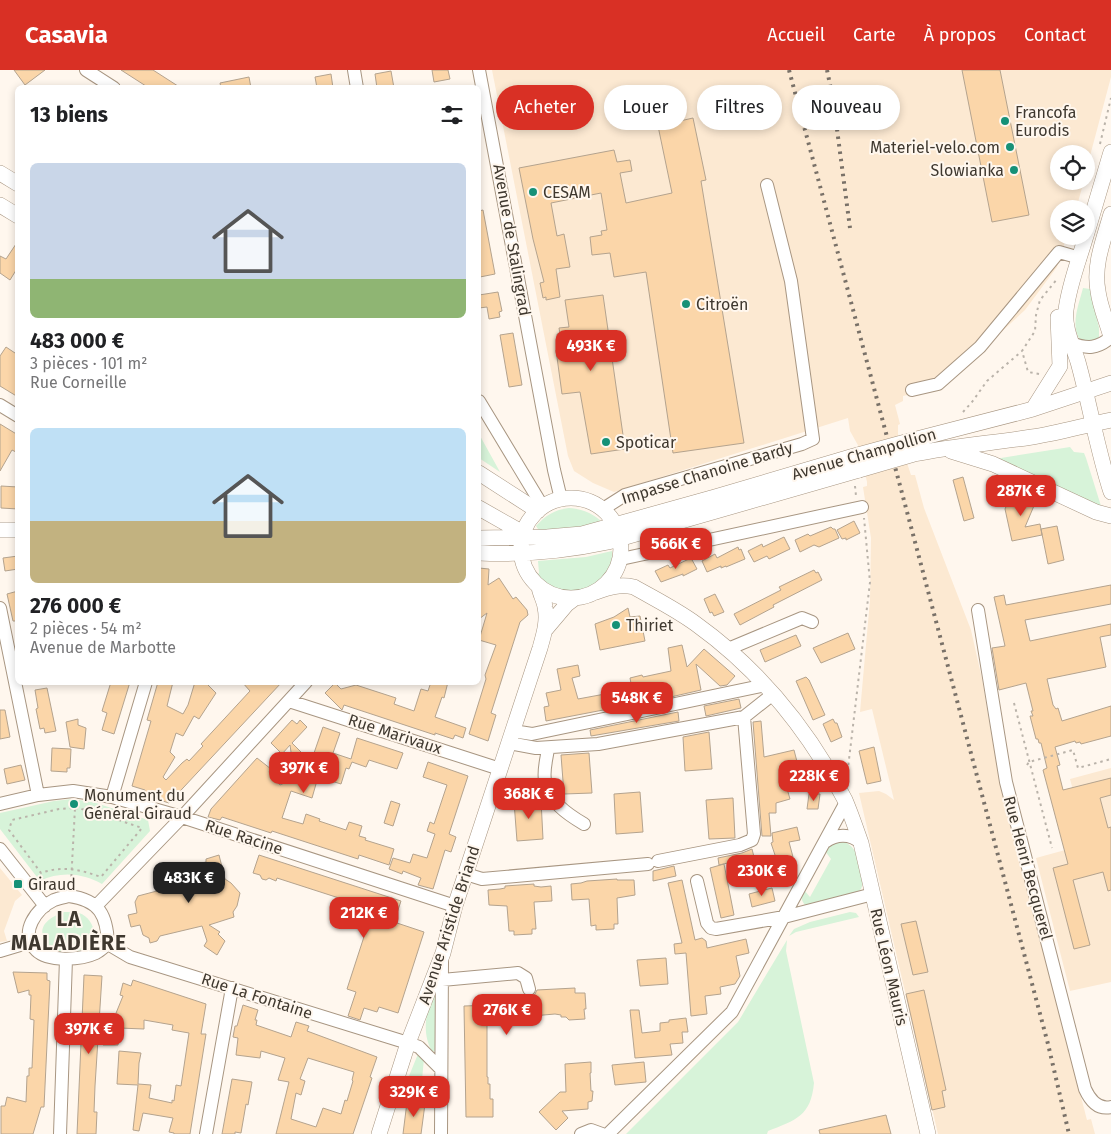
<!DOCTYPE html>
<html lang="fr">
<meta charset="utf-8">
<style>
:root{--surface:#fff;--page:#f6f6f6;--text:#202124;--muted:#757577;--accent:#d93025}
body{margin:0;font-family:"Fira Sans",sans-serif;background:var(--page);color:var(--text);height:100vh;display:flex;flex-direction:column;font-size:19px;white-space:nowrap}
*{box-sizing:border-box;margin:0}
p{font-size:16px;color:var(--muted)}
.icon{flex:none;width:28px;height:28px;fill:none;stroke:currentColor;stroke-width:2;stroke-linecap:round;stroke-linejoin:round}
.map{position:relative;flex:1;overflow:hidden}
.sheet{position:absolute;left:15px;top:15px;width:466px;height:600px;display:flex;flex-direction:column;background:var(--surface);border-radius:8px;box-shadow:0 2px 8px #0003}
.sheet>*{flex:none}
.hud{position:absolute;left:496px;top:15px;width:475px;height:45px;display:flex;gap:10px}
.fabs{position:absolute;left:1050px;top:75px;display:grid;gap:10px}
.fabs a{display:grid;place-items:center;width:45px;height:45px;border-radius:50%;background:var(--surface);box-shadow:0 2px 8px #0003;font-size:25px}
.price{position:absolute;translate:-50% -42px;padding:0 11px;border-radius:10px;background:var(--accent);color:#fff;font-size:16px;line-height:32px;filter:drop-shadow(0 1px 2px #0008)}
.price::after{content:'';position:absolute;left:50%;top:30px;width:15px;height:11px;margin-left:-8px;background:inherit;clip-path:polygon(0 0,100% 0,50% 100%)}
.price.selected{background:#222;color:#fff}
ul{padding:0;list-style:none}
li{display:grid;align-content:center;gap:10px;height:265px;padding:0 15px}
li span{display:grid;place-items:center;height:155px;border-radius:8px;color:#555}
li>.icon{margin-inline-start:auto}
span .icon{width:90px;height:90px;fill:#fffc;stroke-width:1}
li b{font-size:21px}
h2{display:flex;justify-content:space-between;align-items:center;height:60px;padding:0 15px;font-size:21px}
.pill{padding:0 18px;border-radius:22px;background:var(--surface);box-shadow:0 2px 8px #0003;font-size:18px;line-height:45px}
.pill.selected{background:var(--accent);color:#fff}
header{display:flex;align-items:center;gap:30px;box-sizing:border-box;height:70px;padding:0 25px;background:var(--accent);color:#fff}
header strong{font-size:24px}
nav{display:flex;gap:28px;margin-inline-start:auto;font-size:18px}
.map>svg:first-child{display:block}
</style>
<header>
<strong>Casavia</strong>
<nav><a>Accueil</a><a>Carte</a><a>À propos</a><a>Contact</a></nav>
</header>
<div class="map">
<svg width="1111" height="1064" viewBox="0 0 1111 1064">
<rect width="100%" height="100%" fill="#fff7ee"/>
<path fill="#fce9d2" d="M492,0H1111V7L1086,101V84H1059V111H1084L1076,139H1059V166H1067L1057,197L1025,240L941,318L903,326V331L895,335L900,354L898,355V366L911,405H915L924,438L971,560L982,609L1000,715L1087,1050L1091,1049L1095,1064H938L859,723L879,721L886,724L894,730L872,639L860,642L870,530L871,468L863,417L867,416V412L859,377L850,361L848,348L614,422L593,413L574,401L568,386Z
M1111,698V912L1070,921L1036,788L1087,774L1070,709Z
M0,798L22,825L15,831L4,861L7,871L0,872Z"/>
<path fill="#d7f3d9" d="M1083,218L1090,219L1099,258V267L1093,272L1080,270C1070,255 1079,234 1083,218Z
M479,364L500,402L479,388Z
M1070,377L1074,382L1084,383L1086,388L1101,436H1098L997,390L1001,388Z
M569,438C582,439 590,442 600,450L599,456L540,462L536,456C546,445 554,440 569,438Z
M612,481C614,512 579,529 552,518C546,515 542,510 537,505L539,503L538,491L586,487Z
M72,729L93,732L148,750L150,761L102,814C83,803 60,801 40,811L0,759V743L54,731Z
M842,771C853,775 856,781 858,791C860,799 865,811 861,819C855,829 817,833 805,835C801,830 800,826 804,820L810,827L831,789L825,781L828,775Z
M64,842C69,842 75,842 79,843C92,847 99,865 90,875C83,883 59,884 50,878C47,876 45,872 44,869C37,854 53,846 64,842Z
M850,842L856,843L859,847L796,862L789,866L794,859L810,852Z
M787,870L786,881L814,1013C811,1046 796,1050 768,1061L767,1064H626L738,952Z
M436,918L437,982L432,981C421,963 426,937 436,918Z
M418,984L424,988L422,1010L430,1027C419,1025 413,1015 409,1006Z"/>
<path fill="#fbd6a9" stroke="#b4a38e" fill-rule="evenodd" d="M14,0H45L25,15Z
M121,0H153L181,18H149Z
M432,0H448L450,9L434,12Z
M962,0H1000L1029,145L992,152Z
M391,1L394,18H377L375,4Z
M331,4L333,18H317L315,7Z
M249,7L251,18H221L220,13Z
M693,48L706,110L701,111L744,373L673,383L646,202L614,207L610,183L592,185L590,167L602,165L601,161L607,160L601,123L551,133L557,166L564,164L570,197L556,199L560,227L546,230V227L543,228L540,213L544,212L533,169L519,98L614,80L617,92L630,90L632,101L620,103L626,133L672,123L658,56Z
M483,140L495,204L480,207L479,141Z
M18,171V197L10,210L0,203V186L6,189Z
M498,222L502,241L499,242L500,247L489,249L487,237L479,238V225Z
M603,225L625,379L591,384L580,322L562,324L556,280H560L557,264H560L559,258L569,257L565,230Z
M513,263L522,315L509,317L500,265Z
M6,277L18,285V327L0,316V286Z
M0,354L18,365V383L12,380L0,401Z
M963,407L974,448L964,451L953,410Z
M1,416L18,417V439L1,438Z
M1013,421L1036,431L1025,457L1040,454L1042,465L1012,471L1005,439Z
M854,451L860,463L846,470V468L842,469L837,460Z
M1057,456L1064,490L1048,494L1041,459Z
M831,457L833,459H835L839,468L819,477L814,475L800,482L795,470L808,464L810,466Z
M784,467L790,479L769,489L767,486L754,492L748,481L762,474L763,477Z
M738,477L739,480L741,479L745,489L726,497V496L721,498V496L707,502L702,491L715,484L717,488Z
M18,486V499L5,501L3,488Z
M691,488L697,499L683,506V504L661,512L655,501L668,495L670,498Z
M479,498L489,499L488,515L499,508L513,529L516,527L527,540L528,545L520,552L491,643L496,645L488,671L469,664L486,609L485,605L496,575L479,570L487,543L479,549Z
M814,500L816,503L818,502L822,510L773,535L774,537L740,555L734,544L781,520L779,517Z
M1111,515V534L1025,550L1030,571L1111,554V565L1100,567L1106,597L1047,609L1053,635L1056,639L1058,638L1062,651L1111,636V666L1081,674L1080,672L1076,673L1075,671L1055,677L1060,695L1057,696L1063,720L1111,708V725L1100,728L1108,758L1111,757V820L1108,821L1103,802L1073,810L1090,875L1074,879L1053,798L1068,794L1043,700L1047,698L1041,673H1039L1038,669H1036L1030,646H1033L1031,641H1033L1026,613L999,620L992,578L1005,576L994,527L1004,525L1006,535Z
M18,521V551H13L7,524Z
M715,524L724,542L714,546L712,542L710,543L704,529Z
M628,538L630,547L640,546L645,571L600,580L595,554L614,547Z
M848,563L855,579L821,593L813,578Z
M796,565L801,576L765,592L760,580Z
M682,575L687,597L704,579L735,606L727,615L720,616L696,594L701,620L662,629L660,624L623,631L624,636L546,651L544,637L549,636L546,623L561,620L557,599L578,595L580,606L572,608L578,629L632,619L630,608L642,605L643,607L671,601L668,578Z
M806,607L809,610L825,645L813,650L796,611Z
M111,612H130L114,664L102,660L107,643L102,641Z
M158,612H173L167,636L183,644L188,635L195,612H205L216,623L199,649L194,646L183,666L176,663L170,682L175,687L163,707L166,710L182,693L187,689L189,691L203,676L201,674L250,621L242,612H282L169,733L144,725L145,720L132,716L151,651L147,650Z
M431,612H448L444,628L442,627L435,647L466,658L463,668L455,665L453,669L435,663V665L344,635L342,640L325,623L335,613L341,619L356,615L396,628L394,634L414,641L421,619L428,621Z
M47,618L56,661L45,663L44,658L40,659L36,639L38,638L35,620Z
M739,629L741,638L706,646L704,636Z
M0,640H5L10,667L0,669Z
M678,642L679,651L591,666L590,660Z
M78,649V655L86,658L84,679L70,677L66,652Z
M833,649L835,653H837L842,667L831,672L823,654Z
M292,650L297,654L300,650L307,657L292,673L303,684L313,686L323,657L340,663L333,683L351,689L357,668L403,683L397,699L369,690L366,697L352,692L349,699L346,698L341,714L318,707L312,728L291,721L282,748L303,754L306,744L320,749L319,751L346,760L349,752L362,756L359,766L366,768L365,770L394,779L389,795L359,785L358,789L272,761L271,763L222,747L220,750L208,747L211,739L257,688L271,699L269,702L280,715L295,708L300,691L292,689L290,675L282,684L271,673Z
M761,651L764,687L794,680L802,711L786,715L790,729L776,733V743H769L771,766H762L753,652Z
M709,662L712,699L685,701L683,667Z
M874,677L881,711L867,714L859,681Z
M52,678L71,679L70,698H67V702L51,701Z
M589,683L592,723L564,724L561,685Z
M428,692L468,706L449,764L456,767L451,782L445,780L433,819L418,815L421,808L403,801L402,804L389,799L393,788L410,793L413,784L427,788L435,764L427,761L430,752L434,754L447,715L423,707Z
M21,695L25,710L7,714L4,699Z
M640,722L643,762L616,764L614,724Z
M809,724H820L818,739H807Z
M733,728L735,768L709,769L706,730Z
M541,730L543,769L517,771L514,732Z
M391,731L400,734L393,756L384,753Z
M797,757L800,770L789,772L793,787L778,790V787L776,788L771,773L773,772L772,763Z
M752,779L754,787L719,795L718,788L742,783Z
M219,785L225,809L231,813L240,823L237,836L233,842L234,847L209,855L220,862L218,864L225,871L217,885L204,876L207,871L202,856L160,866L157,871L150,873L149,868L143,865L140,855L131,857L128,845L137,843L135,832L138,826L172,817L168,802L206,792V789Z
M259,785L401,831L394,852L424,862L398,943L379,937L377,942L364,938L360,950L348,946L356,922L347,919L373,839L277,808L276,811L269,808L266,810L262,809L260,805L253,803Z
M724,794L734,845L721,848L710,798Z
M674,796L676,806L653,811V801Z
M617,809V810H634L635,825L617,828L618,854H614V859L596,860V855L591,856L589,829L572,830L571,814L581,813L587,811Z
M682,810L695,870L702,868L706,871L707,878L746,869L749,883L736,886L740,906L735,914L720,917L721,924L705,926L707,944L691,946L686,883L675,884L674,874L682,873L668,813Z
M534,814V816L541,817L551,816L552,831L534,832L536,859H532V864L514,865V861H509L507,836L489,835L488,820L500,819L505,818V816Z
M772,818L775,831L752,837L749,824Z
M916,851L928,902L913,905L901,854Z
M666,888L668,914L640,916L637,890Z
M13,902L47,903V910L50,911L44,1037H41L33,1064H1V1036H5L7,1027L26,1032L27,1006H29V998H32L34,950L30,949L31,925H29V920L18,923Z
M84,905L102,906L95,1016L94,1042H97L96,1064H77Z
M133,910L206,934L201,964H206L190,1064H174V1063L169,1062L173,1048L143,1043L139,1061L133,1060L138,1015L117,1014L119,981L141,983L139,993L138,1014L151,1015L149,1028L172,1033V1030L174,1031L176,1015L181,1016L189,963L172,960L173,955L144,950V959L119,958L118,975H103L123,926L120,925L123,913L131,916Z
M575,918V923H585L586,939H584L585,949L569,950L566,947H561V945L555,944L487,950V1007H488V1014H490V1029H493V1047H466L464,936L492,935V927L524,925L531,927L535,924L537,920Z
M924,920L946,1020L942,1021L945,1037L932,1040L906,924Z
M243,935L258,940L255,950H257L256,955L291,967L296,952L309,956L307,961L377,987L370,1007L372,1008L353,1064H276L289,1012L278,1010L285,988L261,981L260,988L236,985L238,968L233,967L235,956H237ZM308,988L354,1002L352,1010L353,1011L347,1031L345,1030L341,1044L323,1038L316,1057L291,1049L296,1023L301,1025L305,1011L300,1009Z
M630,940H639L642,963L660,961V953L669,952V950L686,948L688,962H682L683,973L670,974L672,985L635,988Z
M591,992V1003H590L591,1021H593L592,1031L588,1032V1039L562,1041L568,1048L556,1060L539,1042L560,1022H566L565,994Z
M644,992L646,1012L615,1015L612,995Z
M232,1009L252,1012L248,1035L246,1034L241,1063L235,1062V1064H222Z
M407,1032L425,1034L421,1064H403Z
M886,1045L891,1064H820L819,1060Z"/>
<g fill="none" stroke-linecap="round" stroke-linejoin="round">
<g stroke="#a89682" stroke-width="14">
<path id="minor" d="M86,0L114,18
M354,0L357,18
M479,0L554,400L561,429
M1071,273C1087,279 1098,279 1111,267
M912,320L938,314L980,277L1059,182L1080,188
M479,331L543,437
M0,335L18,346
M603,439L625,425L802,374L813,369L791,211L767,115
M621,489L862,437
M0,538L38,725
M978,540L1006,712L1085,1019C1090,1030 1098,1040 1111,1037
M728,579L802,548L812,552
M289,631L500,699
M513,661L532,664L766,615
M509,673L536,678L598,674L744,647L773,624
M548,678C547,688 543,700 545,710C548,731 567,744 584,754
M112,727L146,612
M0,734L38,725L73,721L112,727L182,747L455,836
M825,772C836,764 850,763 861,773
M0,779L45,836
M658,791L740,775L752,770L754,764L744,647
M466,804L482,809L648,794
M697,811L707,853L711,858L716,859L784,847L873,824
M69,826C100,830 107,846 108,874C104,877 100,881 96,883C81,890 48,892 36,880C18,863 37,838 54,830C59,828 65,827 69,826Z
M96,836L182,747L306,612
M108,874L130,887L408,973L419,977L440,998
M0,881L30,872
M442,910L518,903L526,908L529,919
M60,1064L66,889
M206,1064L232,918
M441,1064L442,892
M581,1064L591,1060L602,1064
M608,1064L732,942L846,732"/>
</g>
<g stroke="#a89682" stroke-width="16">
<path id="major" d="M0,103L18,114
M0,135L18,146
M1111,144C1104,169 1093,195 1098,221C1100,237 1107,252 1111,267
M1086,166C1079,190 1069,215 1066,240C1064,259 1073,275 1078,292C1090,335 1097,379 1111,422
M1086,166L1111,82
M1033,339L1060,296L1058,247
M909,371L1033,339L1111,313
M951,381L993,394L1096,442L1111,446
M914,384C953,376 993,373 1032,367C1059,363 1085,355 1111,350
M479,403L538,441
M521 478a50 50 0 1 1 100 0a50 50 0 1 1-100 0Z
M479,438L523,463
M0,460H18
M479,468L547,467L582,464L715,427L854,386
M479,483C522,485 566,481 608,472L859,400
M596,522C609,517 620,514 634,517C655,529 677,540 696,554C760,600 809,661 845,730C851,744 856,759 861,773L928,1064
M545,560L567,534L575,528
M379,1064L408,973L443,883L455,836L540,578C544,564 548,551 545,537C544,530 540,524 539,517"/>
</g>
<path stroke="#bab3aa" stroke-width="2" stroke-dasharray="2.5 4" stroke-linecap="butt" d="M1100,74L1111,28
M1039,304L1028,302L1022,281L1035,261L1036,245L1040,230L1058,208
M963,342L972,332L987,311L1022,281
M855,416L856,426
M1014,633L1052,778
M1027,695L1029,692L1073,680L1078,698L1111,689
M845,700L848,698L870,512L864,448
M75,738L92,741L142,758L101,807C81,800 63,795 41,803L9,760L12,750L59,739Z
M71,813L75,738
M409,1012L423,1027L430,1029"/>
<use href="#minor" stroke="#fff" stroke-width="12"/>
<use href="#major" stroke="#fff" stroke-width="15"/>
<path stroke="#797168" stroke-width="4" stroke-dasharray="2.5 5" stroke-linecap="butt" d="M789,0L910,453L1048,974L1069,1064
M827,0L833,29L850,158"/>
<g stroke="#a89682" stroke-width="16" stroke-linecap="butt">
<path id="major-bridge" d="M854,386L909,371
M859,400L914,384"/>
</g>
<use href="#major-bridge" stroke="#fff" stroke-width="15"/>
</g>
<g fill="#169177" stroke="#fff7ee" stroke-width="2">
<circle cx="1005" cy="51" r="5"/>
<circle cx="1010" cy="77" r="5"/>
<circle cx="1014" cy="100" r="5"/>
<circle cx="533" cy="122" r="5"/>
<circle cx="686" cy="234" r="5"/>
<circle cx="606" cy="372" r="5"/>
<circle cx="616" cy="555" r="5"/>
<circle cx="74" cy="734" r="5"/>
<rect x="13" y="809" width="10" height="10" rx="2.5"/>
</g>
<g text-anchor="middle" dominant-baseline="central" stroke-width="4" stroke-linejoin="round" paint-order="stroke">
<g font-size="16" fill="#3f382f" stroke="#fff7ee" text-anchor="start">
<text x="1015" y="42">Francofa<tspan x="1015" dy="18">Eurodis</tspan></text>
<text x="1000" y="77" text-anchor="end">Materiel-velo.com</text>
<text x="1004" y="100" text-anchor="end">Slowianka</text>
<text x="543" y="122">CESAM</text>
<text x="696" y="234">Citroën</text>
<text x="616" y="372">Spoticar</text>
<text x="626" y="555">Thiriet</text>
<text x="84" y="725">Monument du<tspan x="84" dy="18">Général Giraud</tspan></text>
<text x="28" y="814">Giraud</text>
</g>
<g font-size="16" fill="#3f382f" stroke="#fff7ee">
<text transform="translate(512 170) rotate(80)">Avenue de Stalingrad</text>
<text transform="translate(864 384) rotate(-16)">Avenue Champollion</text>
<text transform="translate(707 403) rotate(-17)">Impasse Chanoine Bardy</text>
<text transform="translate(395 664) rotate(18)">Rue Marivaux</text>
<text transform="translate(244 767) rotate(18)">Rue Racine</text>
<text transform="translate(1028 798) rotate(75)">Rue Henri Becquerel</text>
<text transform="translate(449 855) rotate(-72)">Avenue Aristide Briand</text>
<text transform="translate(889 897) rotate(77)">Rue Léon Mauris</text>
<text transform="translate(257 926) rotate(18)">Rue La Fontaine</text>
</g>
<g font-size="21" font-weight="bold" letter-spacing="1" fill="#3f382f" stroke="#fff7ee">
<text x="69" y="849">LA<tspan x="69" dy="24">MALADIÈRE</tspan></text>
</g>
</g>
</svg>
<div class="fabs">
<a><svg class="icon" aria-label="locate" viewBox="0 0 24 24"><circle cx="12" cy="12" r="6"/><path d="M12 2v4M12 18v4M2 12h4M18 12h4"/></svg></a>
<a><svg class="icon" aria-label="layers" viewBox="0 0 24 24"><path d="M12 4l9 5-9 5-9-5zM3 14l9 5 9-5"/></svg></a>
</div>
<b class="price" style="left:591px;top:302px">493K €</b>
<b class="price" style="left:1021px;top:447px">287K €</b>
<b class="price" style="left:676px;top:500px">566K €</b>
<b class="price" style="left:637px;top:654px">548K €</b>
<b class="price" style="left:304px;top:724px">397K €</b>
<b class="price" style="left:814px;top:732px">228K €</b>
<b class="price" style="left:529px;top:750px">368K €</b>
<b class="price" style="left:762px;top:827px">230K €</b>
<b class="price selected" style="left:189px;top:834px">483K €</b>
<b class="price" style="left:364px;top:869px">212K €</b>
<b class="price" style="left:507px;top:966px">276K €</b>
<b class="price" style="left:89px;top:985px">397K €</b>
<b class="price" style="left:414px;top:1048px">329K €</b>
<div class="hud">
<a class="pill selected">Acheter</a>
<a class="pill">Louer</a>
<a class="pill">Filtres</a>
<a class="pill">Nouveau</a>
</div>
<section class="sheet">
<h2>13 biens<svg class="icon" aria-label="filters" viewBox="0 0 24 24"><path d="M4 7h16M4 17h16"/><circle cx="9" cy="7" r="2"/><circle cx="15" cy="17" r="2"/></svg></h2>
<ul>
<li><span style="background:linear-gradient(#c9d6e8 75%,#8fb573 0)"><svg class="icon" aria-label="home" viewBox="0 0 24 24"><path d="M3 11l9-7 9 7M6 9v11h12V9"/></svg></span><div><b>483 000 €</b><p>3 pièces · 101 m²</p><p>Rue Corneille</p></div></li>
<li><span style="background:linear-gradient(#bfe0f5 60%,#c2b280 0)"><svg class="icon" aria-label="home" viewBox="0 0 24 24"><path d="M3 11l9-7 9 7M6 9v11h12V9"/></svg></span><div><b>276 000 €</b><p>2 pièces · 54 m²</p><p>Avenue de Marbotte</p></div></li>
</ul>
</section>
</div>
